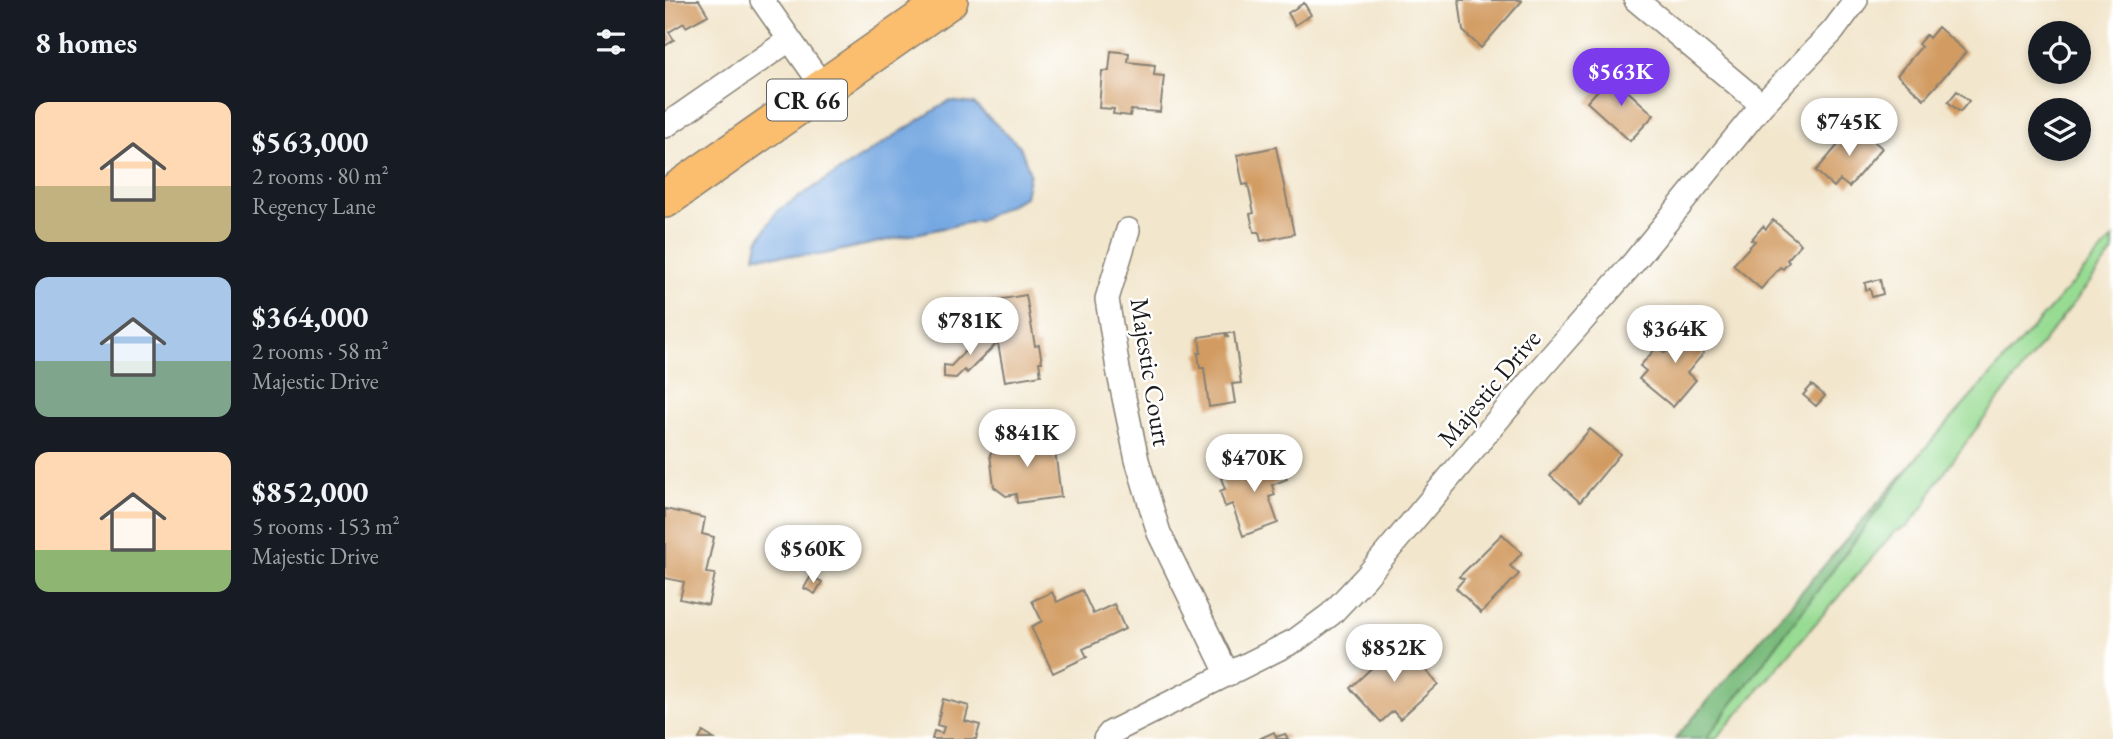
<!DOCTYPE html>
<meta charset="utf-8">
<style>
:root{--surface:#171b24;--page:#20242c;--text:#f1f3f6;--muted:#9ea1a6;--accent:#7c3aed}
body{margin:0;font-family:"EB Garamond",serif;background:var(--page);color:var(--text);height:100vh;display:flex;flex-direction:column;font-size:26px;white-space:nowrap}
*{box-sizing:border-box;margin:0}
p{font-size:23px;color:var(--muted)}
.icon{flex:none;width:38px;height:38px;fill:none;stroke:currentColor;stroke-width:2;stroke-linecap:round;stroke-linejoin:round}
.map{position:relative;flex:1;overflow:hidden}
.sheet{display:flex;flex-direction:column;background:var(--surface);width:665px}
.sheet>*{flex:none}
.buttons{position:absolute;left:1363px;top:21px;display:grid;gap:14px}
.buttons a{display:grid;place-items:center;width:63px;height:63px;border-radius:50%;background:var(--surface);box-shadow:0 4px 10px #0003;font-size:35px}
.price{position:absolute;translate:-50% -60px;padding:0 16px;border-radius:24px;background:#fff;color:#222;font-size:23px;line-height:46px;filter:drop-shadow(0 2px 4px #0008)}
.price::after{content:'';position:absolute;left:50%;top:42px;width:21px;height:16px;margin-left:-10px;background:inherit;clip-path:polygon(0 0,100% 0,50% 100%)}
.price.active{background:var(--accent);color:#fff}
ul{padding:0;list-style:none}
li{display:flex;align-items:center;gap:21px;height:175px;padding:0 35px}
li span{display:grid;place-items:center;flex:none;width:196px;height:140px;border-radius:14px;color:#555}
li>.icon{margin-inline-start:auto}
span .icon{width:84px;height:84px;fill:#fffc;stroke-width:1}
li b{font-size:30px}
h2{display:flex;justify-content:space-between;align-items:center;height:84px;padding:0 35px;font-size:30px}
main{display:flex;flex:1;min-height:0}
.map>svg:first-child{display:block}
</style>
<main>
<section class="sheet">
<h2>8 homes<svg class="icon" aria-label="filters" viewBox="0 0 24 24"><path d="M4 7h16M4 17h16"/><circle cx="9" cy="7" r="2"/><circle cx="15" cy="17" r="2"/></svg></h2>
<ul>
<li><span style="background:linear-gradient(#ffd9b3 60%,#c2b280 0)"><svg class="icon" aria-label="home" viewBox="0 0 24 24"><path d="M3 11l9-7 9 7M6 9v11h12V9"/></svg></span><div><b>$563,000</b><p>2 rooms · 80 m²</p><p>Regency Lane</p></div></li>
<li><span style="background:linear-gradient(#a9c7e8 60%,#7fa58c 0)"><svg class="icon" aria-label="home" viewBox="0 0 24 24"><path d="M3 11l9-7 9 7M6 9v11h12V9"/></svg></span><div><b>$364,000</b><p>2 rooms · 58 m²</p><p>Majestic Drive</p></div></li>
<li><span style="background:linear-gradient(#ffd9b3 70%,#8fb573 0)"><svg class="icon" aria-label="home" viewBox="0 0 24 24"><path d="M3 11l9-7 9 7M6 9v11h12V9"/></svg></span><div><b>$852,000</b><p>5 rooms · 153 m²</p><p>Majestic Drive</p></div></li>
</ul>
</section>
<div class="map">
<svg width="1448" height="739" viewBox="0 0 1448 739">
<rect width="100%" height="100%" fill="#fff"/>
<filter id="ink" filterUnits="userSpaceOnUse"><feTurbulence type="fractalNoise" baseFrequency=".0143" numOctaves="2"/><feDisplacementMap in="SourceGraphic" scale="14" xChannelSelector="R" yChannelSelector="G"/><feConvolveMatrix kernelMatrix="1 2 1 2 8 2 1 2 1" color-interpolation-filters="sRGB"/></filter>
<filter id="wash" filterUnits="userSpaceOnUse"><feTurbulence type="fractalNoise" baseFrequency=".00686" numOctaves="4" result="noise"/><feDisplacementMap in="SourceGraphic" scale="28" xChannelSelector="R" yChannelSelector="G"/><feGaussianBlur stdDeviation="1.57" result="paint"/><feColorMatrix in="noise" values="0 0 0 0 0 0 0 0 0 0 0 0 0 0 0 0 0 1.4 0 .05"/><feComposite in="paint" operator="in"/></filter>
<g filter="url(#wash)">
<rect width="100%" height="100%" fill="#f2e6cc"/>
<path fill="#98db93" stroke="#5a7c58" stroke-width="2" d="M1448,238V252L1308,433L1271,484L1260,505L1242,527L1229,532L1051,739H1041L1255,454Z"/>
<path fill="#7abb7d" stroke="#4b6c4c" stroke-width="2" d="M1255,454L1041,739H1010Z"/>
<path fill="#75a7e1" stroke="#48627e" stroke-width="2" d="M284,101L309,104L355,146L365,173L360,197L315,220L155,255L90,256L93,241L112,211Z"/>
<g id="blocks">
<path fill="#d29b62" d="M0,0H34L43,15L21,27L19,23L4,32L9,40L0,46Z
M794,0H855L857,1L816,48L798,31Z
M639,3L646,15L630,25L623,13Z
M1273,27L1301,52L1259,99L1232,75L1256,47L1253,44L1261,35L1264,38Z
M446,51L464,53L463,62L490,65L489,75L499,76L495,112L466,110L465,116L448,114L449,109L434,108L437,71H444Z
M946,76L989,115L965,141L922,102Z
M1292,91L1304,101L1295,112L1283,102Z
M1190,125L1217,148L1184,187L1175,180L1169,187L1151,171Z
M611,147L629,234L596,241L594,232H589L585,214L589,213L583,184L578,185L572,155Z
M1108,220L1136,244L1122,260L1124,262L1118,269L1115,267L1096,289L1068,265L1090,241L1086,240L1098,226L1101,229Z
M1215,279L1218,294L1207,297L1205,289L1201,290L1200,283Z
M361,295L370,346L374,345L377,362H374L376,375L340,381L325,301Z
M1028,320L1047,335L1036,348L1039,353L1022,373L1031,380L1008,407L974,379L981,371L975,366L992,347L1000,353Z
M318,332L331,344L302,373L299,370L291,378L279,377V365L286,366Z
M560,333L561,336L563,337L562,333H569L576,383L567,384L570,403L544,407L539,368H535L533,353H536L534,337Z
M1147,385L1160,396L1151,406L1138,395Z
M925,429L955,454L915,502L885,476Z
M388,435L396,497L352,503L351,494L341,496L329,487L325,454L336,442Z
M613,455L622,479L607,485L610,495L604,497L613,523L578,536L567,504L560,507L555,491L560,489L556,478L589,467L588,464Z
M0,509L40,518L37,534L49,537L41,573L50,574L43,605L15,599L19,582L0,578Z
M837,534L857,553L845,566L854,574L816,613L791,588L799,579L794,577Z
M146,576L157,582L150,594L139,588Z
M417,590L428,614L449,604L460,629L418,649L422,657L388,673L366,627L377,621L367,601L387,592L392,602Z
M737,645L773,684L735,719L728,711L716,722L685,688L715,660L712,657L723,647L729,653Z
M278,699L304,706L300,721L315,725L311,739H267L269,731L277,733L279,727L272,725Z
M38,732L49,739H34Z
M609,732L611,737L620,734L623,739H594Z"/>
</g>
</g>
<g filter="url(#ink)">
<use href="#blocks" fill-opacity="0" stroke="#878174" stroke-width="2"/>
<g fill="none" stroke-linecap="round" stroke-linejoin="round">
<g stroke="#878174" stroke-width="26">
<path id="street" d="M97,0L159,88
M971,0L1097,105
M0,126L124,40
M463,230L442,299L453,369L472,460L494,533L563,675
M440,739L445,733L631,640L666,614L701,577L877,367L969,262L1097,105L1168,31L1191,0"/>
</g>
<g stroke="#878174" stroke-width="40">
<path id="primary" d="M0,199L284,0"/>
</g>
<use href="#street" stroke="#fff" stroke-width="23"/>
<use href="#primary" stroke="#fbbd6e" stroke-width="37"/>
</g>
</g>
<g text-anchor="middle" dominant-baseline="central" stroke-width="5" stroke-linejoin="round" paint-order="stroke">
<rect fill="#fff" stroke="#606060" stroke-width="2" x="102" y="79.5" width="80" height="41" rx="5"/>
<g font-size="24" font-weight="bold" fill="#1c1c1c">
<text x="142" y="100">CR 66</text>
</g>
<g font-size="26" fill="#1c1c1c" stroke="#fff">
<text transform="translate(486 372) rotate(81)">Majestic Court</text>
<text transform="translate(824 388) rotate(-50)">Majestic Drive</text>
</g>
</g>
</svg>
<div class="buttons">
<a><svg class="icon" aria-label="locate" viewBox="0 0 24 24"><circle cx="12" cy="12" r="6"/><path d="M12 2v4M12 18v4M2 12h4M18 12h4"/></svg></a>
<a><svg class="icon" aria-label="layers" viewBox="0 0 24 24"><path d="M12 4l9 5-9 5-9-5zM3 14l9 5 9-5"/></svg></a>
</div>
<b class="price active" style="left:956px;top:108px">$563K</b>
<b class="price" style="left:1184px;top:158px">$745K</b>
<b class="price" style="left:305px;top:357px">$781K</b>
<b class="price" style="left:1010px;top:365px">$364K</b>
<b class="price" style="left:362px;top:469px">$841K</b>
<b class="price" style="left:589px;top:494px">$470K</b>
<b class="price" style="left:148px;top:585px">$560K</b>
<b class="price" style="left:729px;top:684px">$852K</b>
</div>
</main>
